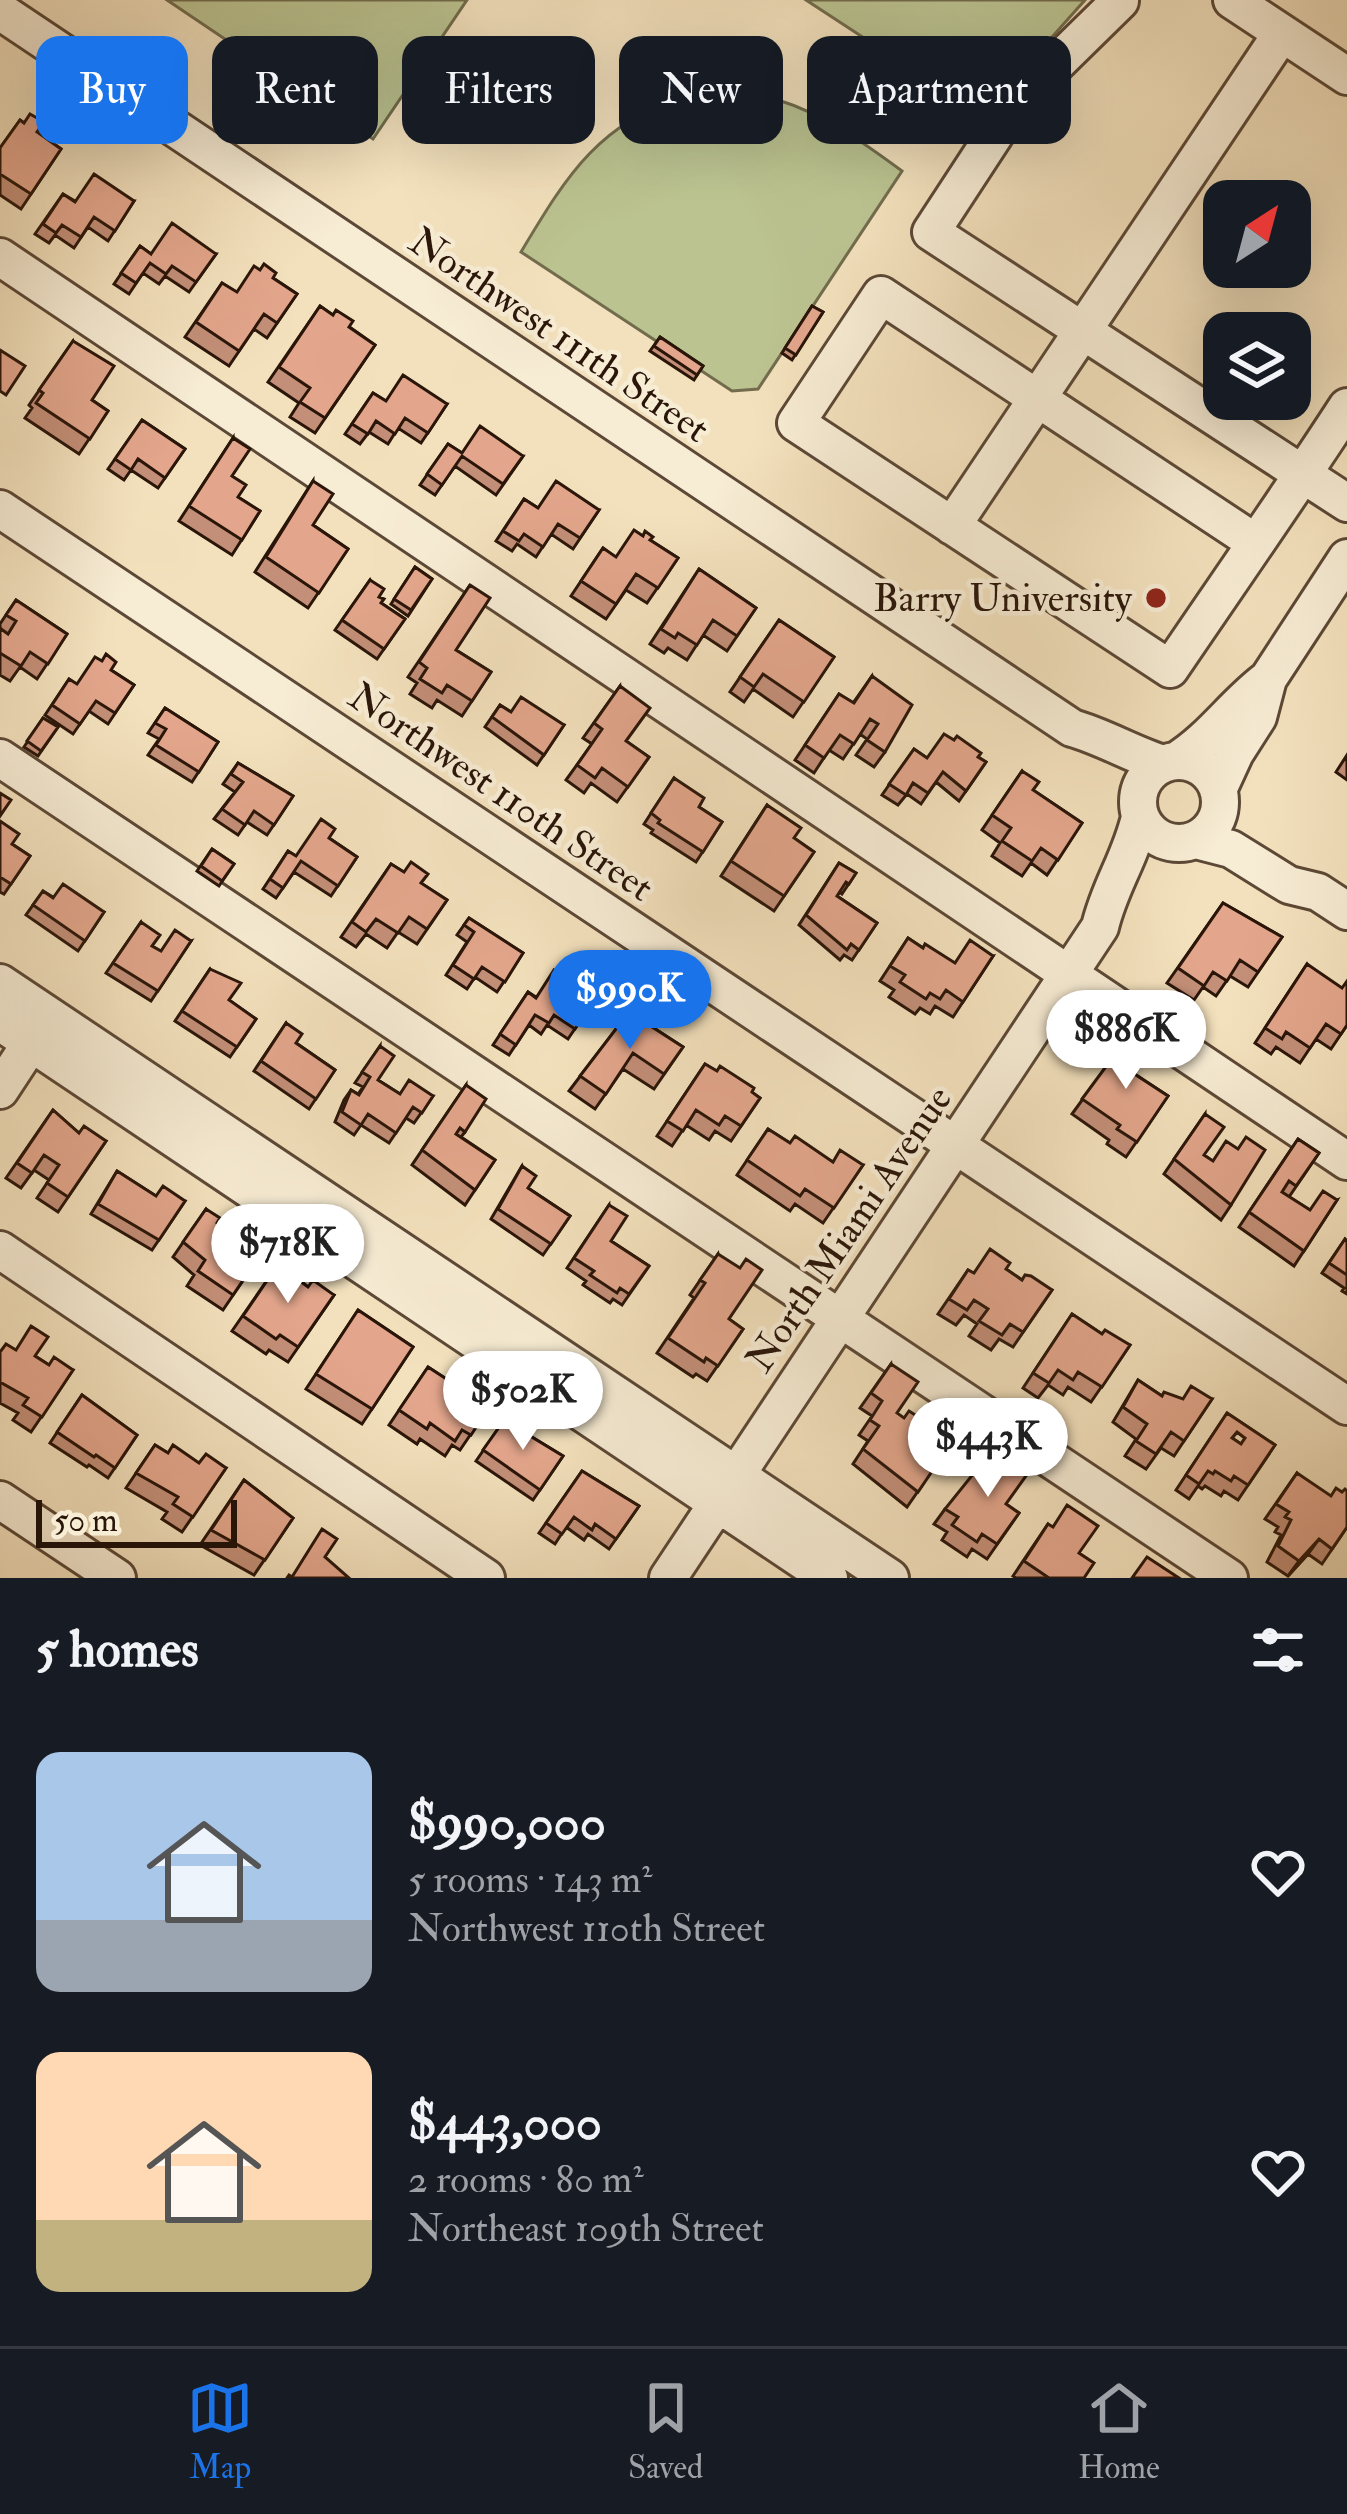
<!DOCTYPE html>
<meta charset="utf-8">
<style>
:root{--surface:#171b24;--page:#20242c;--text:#f1f3f6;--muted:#9ea1a6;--line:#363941;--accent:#1a73e8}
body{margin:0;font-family:"IM FELL Double Pica",serif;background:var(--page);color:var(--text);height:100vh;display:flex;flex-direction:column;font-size:45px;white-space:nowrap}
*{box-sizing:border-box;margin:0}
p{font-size:39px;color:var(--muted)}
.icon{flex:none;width:66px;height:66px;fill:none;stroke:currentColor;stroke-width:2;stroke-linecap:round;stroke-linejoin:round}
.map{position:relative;height:1578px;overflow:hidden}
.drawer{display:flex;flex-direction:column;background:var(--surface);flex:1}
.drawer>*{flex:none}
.guide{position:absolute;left:36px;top:36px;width:1275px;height:108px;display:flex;gap:24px}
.needle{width:78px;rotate:36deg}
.fabs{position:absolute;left:1203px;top:180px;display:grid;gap:24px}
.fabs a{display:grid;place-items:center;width:108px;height:108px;border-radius:24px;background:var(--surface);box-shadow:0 12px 48px #0002;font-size:60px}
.scale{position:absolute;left:36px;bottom:30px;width:201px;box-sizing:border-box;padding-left:12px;border:6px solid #2a1509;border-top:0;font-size:33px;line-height:42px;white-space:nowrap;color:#2a1509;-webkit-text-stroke:9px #f7ecd4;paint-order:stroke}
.price{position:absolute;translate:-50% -102px;padding:0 27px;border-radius:42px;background:#fff;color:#222;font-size:39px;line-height:78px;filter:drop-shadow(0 3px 6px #0008)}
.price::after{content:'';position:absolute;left:50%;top:72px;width:36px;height:27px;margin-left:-18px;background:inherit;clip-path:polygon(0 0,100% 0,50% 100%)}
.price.current{background:var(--accent);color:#fff}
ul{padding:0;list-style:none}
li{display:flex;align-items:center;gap:36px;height:300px;padding:0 36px}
li span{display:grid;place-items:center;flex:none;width:336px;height:240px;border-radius:24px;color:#555}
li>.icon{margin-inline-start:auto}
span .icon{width:144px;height:144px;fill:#fffc;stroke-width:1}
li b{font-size:51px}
h2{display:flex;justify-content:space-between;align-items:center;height:144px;padding:0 36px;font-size:51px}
.pill{padding:0 42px;border-radius:24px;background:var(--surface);box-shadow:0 12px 48px #0002;font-size:42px;line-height:108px}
.pill.current{background:var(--accent);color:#fff}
.tab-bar{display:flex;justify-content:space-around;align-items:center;height:168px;border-top:3px solid var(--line);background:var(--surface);font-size:33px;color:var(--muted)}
.tab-bar a{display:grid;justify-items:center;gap:6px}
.tab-bar .current{color:var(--accent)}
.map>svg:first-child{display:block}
</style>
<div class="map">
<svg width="1347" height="1578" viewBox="0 0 1347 1578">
<rect width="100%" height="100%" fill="#f3e1bd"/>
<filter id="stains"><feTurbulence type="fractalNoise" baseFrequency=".00167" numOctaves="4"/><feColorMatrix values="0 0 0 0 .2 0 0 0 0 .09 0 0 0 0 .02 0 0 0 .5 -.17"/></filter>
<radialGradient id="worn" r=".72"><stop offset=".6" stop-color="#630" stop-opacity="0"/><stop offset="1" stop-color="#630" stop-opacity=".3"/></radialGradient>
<path fill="#bbc391" stroke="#726c4d" stroke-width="3" d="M167,0H467L373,139Z
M806,0H1085L1020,73L974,110Z
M692,91C720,93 751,93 778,100C824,114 864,143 902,171L758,389L732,391L521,252C570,170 598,125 692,91Z"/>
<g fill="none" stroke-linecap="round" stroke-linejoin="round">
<g stroke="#5c4836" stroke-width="42">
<path id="minor" d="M1232,0L1347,76
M1120,1L1014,105L931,232L1347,503
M0,11L1072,728C1104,737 1131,754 1163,764
M0,257L1347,1161
M0,509L1347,1406
M952,526L1282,33
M1256,543L881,295L796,423L1170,669C1229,582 1290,495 1347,407
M0,758L1229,1578
M1138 802a41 41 0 1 1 82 0a41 41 0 1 1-82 0Z
M1176,761C1213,738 1234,704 1268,679
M1218,790L1235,753L1258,717L1268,679L1347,558
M1196,840L1231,849L1289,885L1318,892L1347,911
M0,983L890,1578
M0,1022L829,1578
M0,1090L44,1023
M0,1250L486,1578
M0,1500L117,1578
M668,1578L1100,927C1110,885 1130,860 1140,817"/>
</g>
<use href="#minor" stroke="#f7ecd4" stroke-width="36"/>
</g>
<path fill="#c38f78" stroke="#2a1509" stroke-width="3" fill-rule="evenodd" d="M20,120L61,149L21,209L0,195V148Z
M63,194L75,201H134L108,241L88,227L74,248L55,235L49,243L35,234Z
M140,246L151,254H216L189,292L165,276L159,284L143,273L129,294L114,284Z
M273,278L297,294L267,338L254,329L229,366L185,337L222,283L236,292Z
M320,306L375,345L315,433L290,417L299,403L268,382Z
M812,306L823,312L792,360L782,353Z
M660,337L703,366L694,380L650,351Z
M73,341L92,400L108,411L79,454L25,418L32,408L29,405Z
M373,393L386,401L447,404L421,443L398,428L388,444L369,432L360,444L345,434Z
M142,420L185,449L158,488L131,470L124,480L108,469Z
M233,438L232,476L238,497L260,511L232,555L179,521Z
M448,444L462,453L523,456L496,495L455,466L435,495L420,485Z
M313,481V525L348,549L308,608L255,572Z
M524,499L538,508L599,510L573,549L551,534L536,557L517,544L512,551L496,541Z
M650,540L678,558L647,603L626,590L606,619L571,596L603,548L615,557Z
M415,567L432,579L408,616L391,604Z
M699,569L756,608L727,651L703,635L687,660L668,648L664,653L650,644Z
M370,580L381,603L405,619L377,659L335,630Z
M470,585L456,650L491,672L462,716L437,700L432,708L410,694L417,683L408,677Z
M16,600L67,634L37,679L20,667L10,681L0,675V624Z
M779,620L834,657L793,717L753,689L744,702L730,692Z
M111,670L134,685L108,724L89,711L73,734L45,715L69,679L76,684Z
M872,676L885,752L874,767L856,755L867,739L860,734L843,759L829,750L814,773L795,760L839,694L853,703Z
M620,686L626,741L649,757L617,802L591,783L584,793L566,780L592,744L583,738Z
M500,705L511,712L564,725L537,765L485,727Z
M165,708L218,742L192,782L148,755L159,739L148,733Z
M43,718L58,727L38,756L24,747Z
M914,749L927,758L978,757L986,762L959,801L936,782L921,804L907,794L898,805L882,795Z
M1347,755V780L1336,772Z
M238,763L293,796L267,835L247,822L238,835L214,819L235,792L223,784Z
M1022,771L1033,790L1082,823L1047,875L1031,863L1022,876L992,856L1000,843L982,830Z
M674,778L699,807L722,822L696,862L651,833L653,830L644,824Z
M767,805L794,838L814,852L774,911L721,876Z
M0,821L12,844L30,856L4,894L0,892Z
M329,838L357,857L331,896L294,872L276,898L263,889L288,851L296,856Z
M212,849L234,864L219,886L197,871Z
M839,863L856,873L842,894L840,892L837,896L877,923L852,960L844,955L840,960L799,925Z
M391,864L447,900L417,944L398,932L387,948L366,934L356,947L341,937Z
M43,891L53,897L104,912L78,951L26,915Z
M1223,903L1282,937L1248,987L1230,976L1216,996L1203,987L1194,1000L1167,983Z
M469,918L523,953L497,992L475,977L467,989L446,975L467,942L457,935Z
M141,922L152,946L160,951L191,941L151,1001L106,973Z
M908,938L923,948L955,963L993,956L953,1017L935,1006L930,1014L920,1008L915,1014L889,997L894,990L880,981Z
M1307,964L1347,1025L1331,1049L1316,1039L1300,1063L1276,1047L1271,1054L1255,1043Z
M210,969L229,1000L256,1019L230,1057L175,1021Z
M528,992L536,997L595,999L568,1039L547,1025L541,1034L529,1025L509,1055L493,1045Z
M629,1012L683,1047L654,1089L623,1069L595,1109L569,1091Z
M286,1023L296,1043L335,1070L309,1109L254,1071Z
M1130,1034V1071L1168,1096L1126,1157L1107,1144L1109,1140L1072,1114Z
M380,1046L378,1080L400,1094L433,1096L414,1123L406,1118L389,1143L361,1125L354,1135L335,1122L344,1100L351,1090L358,1094L363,1087L355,1083Z
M705,1064L760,1098L731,1141L715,1131L709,1140L686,1125L672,1146L657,1136Z
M466,1085L465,1132L461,1137L495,1160L465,1205L412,1165Z
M53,1110L79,1133L106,1141L58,1212L37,1198L49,1180L34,1170L21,1188L6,1178Z
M1205,1114L1204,1155L1212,1161L1231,1205L1221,1220L1164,1174Z
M768,1129L790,1143L833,1162L863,1165L823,1223L795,1204L790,1211L737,1175Z
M1298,1139L1319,1153L1289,1197L1310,1210L1337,1200L1294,1266L1239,1227Z
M522,1166L528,1188L570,1216L543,1255L491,1219Z
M117,1171L156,1196L185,1201L152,1250L91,1214Z
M609,1205L611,1241L649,1266L622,1305L613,1299L610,1303L583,1285L586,1281L567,1268Z
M206,1209L217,1223L242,1243L265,1248L223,1310L187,1286L194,1275L173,1257Z
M1345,1239L1347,1241V1294L1342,1291L1344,1288L1322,1273Z
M718,1254L729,1319L743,1329L707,1381L696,1374L693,1377L657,1353L694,1298L690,1295Z
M279,1263L308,1287L334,1295L288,1362L269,1350L266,1354L232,1331Z
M1006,1269L1022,1280L1052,1290L1013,1347L999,1339L991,1350L969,1336L977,1324L964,1315L956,1325L938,1314L968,1270L973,1273Z
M358,1310L413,1347L362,1424L306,1389Z
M1072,1314L1102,1334L1130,1345L1091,1402L1068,1387L1063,1395L1048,1385L1038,1398L1023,1388Z
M15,1350L35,1356L49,1365L73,1370L31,1432L13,1420L18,1413L0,1403V1352Z
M891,1364L897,1413L924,1442L943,1455L907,1507L853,1464L868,1441L859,1435L872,1416L860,1408Z
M428,1367L454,1384L494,1400L460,1450L452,1445L445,1456L420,1439L417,1444L389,1425Z
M1138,1380L1162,1396L1182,1399H1212L1174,1456L1161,1448L1146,1469L1125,1456L1136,1439L1113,1422Z
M82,1395L137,1435L108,1478L89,1465L87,1467L50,1443Z
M1227,1413L1275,1445L1238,1500L1224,1491L1221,1496L1205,1486L1202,1489L1198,1486L1189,1499L1176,1490ZM1237,1432L1245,1438L1241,1444L1232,1438Z
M507,1416L522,1431L563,1456L533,1500L476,1461Z
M155,1445L168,1453L199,1463L226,1468L182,1532L162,1519L167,1512L126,1488Z
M582,1471L639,1506L609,1549L588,1534L584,1540L566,1527L555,1544L539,1533Z
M1297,1473L1347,1527L1322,1564L1308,1554L1288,1576L1267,1562L1281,1535L1275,1532L1278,1527L1265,1519Z
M244,1480L293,1518L254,1575L200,1545Z
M1006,1504L1019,1513L987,1559L972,1549L967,1557L942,1540L947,1532L934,1524L945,1509Z
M1048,1524L1079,1553L1084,1578H1016L1013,1576Z"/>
<path fill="#9f7462" stroke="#2a1509" stroke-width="3" d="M1319,1539L1308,1554L1288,1576L1299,1561Z"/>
<path fill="#e3a68c" stroke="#2a1509" stroke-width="3" fill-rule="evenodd" d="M30,114L44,122L37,132L61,149L31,194L0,174V148L20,120L24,123Z
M94,174L134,201L115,231L94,217L81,237L62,225L56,233L43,224L63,194L75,202Z
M172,223L216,254L196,282L172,266L166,274L150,263L136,283L121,273L140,246L151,254Z
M264,264L276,273L273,278L297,294L277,323L264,314L239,351L196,322L222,283L237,292L254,266L260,270Z
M320,306L333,315L336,310L353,321L349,327L375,345L325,418L300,402L310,388L279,367Z
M812,306L823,312L796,355L785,348Z
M660,337L703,366L697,375L654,346Z
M73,341L114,366L92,400L108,411L90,439L36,403L43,393L39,390Z
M0,350L25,366L6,395L0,391Z
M403,375L447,404L428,433L405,418L395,434L376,421L368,434L352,424L373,393L386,401Z
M142,420L185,449L165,478L138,459L131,470L115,459Z
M480,426L523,456L503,484L462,456L442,485L427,474L448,444L462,453Z
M233,438L250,449L232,476L246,485L238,497L260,511L242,540L189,506Z
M313,481L333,494L313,525L348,549L319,593L266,557Z
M556,481L599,510L580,538L558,524L543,547L524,534L519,541L503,531L524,499L538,508Z
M634,530L643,536L645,531L653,537L650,540L678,558L658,588L636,574L616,604L581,581L603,548L616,557Z
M415,567L432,579L411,610L394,599Z
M699,569L756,608L737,636L713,620L697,645L678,633L675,638L661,629Z
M370,580L384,589L379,597L384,599L381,603L405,619L384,649L342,620Z
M470,585L490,598L456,650L491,672L472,701L447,685L442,693L420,679L427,668L419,662Z
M16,600L67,634L48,664L30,652L21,666L0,653V628L8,634L16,621L6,615Z
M779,620L834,657L804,702L763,674L754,687L740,677Z
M106,654L116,662L111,670L134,685L115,713L96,701L80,724L52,705L69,679L77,684L95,657L102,661Z
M872,676L912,705L885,752L867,740L878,724L870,719L854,744L840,735L824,758L805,745L839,694L854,703Z
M620,686L650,708L626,741L649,757L628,787L602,768L595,778L577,765L602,729L594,723Z
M521,697L564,725L544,755L492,717L500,705L511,712Z
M165,708L218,742L199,772L156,745L166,729L155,723Z
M43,718L58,727L41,751L27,741Z
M944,734L954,740L957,736L981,753L978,757L986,762L966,791L943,772L928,793L913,783L906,795L889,784L914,749L927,758Z
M238,763L293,796L274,825L254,811L245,825L222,809L243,782L231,774Z
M1022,771L1039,782L1033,790L1082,823L1058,860L1041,848L1032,861L1002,841L1011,828L992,815Z
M674,778L704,798L699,807L722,822L703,852L658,823L660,820L651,813Z
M0,793L11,800L0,816Z
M767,805L801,828L794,838L814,852L784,896L731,861Z
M321,819L335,829L329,838L357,857L338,886L301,861L283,888L270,879L288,851L296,856Z
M0,821L19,834L12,844L30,856L11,884L0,877Z
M212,849L234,864L222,881L201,866Z
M411,862L428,874L421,883L447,900L427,929L409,917L398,933L376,919L366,932L352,922L391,864L404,872Z
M839,863L856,873L849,884L846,882L837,896L877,923L859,950L851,944L847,950L806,915Z
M63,884L104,912L85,941L33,905L43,891L53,898Z
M1223,903L1282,937L1258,972L1240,960L1227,981L1213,972L1204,986L1178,968Z
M469,918L523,953L505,982L482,967L474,979L453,965L474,932L464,925Z
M141,922L160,935L152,946L161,951L175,930L191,941L158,991L113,963Z
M908,938L923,948L925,944L955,963L970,940L993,956L963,1002L946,990L940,999L930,993L926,999L900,982L905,975L890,966Z
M1307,964L1342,988L1347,981V1025L1341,1034L1326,1024L1310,1048L1286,1032L1282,1039L1265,1028Z
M210,969L241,983L229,1000L256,1019L237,1047L182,1011Z
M554,970L595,999L575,1029L554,1015L549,1023L535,1015L516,1045L500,1034L528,992L536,998Z
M629,1012L683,1047L664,1074L633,1053L606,1094L580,1076Z
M286,1023L302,1034L296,1043L335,1070L316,1099L261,1061Z
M1130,1034L1148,1046L1130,1071L1168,1096L1137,1142L1117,1129L1120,1125L1082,1099Z
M380,1046L394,1056L378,1080L400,1094L409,1080L433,1096L422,1113L413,1107L396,1133L368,1114L361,1125L342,1112L351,1090L359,1095L370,1077L362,1072Z
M705,1064L717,1071L720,1066L754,1088L752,1092L760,1098L741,1126L725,1116L719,1125L696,1110L683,1131L667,1121Z
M466,1085L486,1099L465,1132L460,1128L456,1134L495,1160L475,1190L422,1150Z
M53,1110L79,1133L84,1126L106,1141L68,1197L47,1183L59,1165L44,1155L32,1173L17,1163Z
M1205,1114L1224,1127L1204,1155L1213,1161L1226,1141L1238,1149L1246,1137L1265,1150L1231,1205L1174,1159Z
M768,1129L790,1143L795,1136L833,1162L840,1150L863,1165L834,1208L805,1189L800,1196L747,1160Z
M1298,1139L1319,1153L1296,1186L1289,1181L1282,1192L1310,1210L1323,1191L1337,1200L1304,1251L1249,1212Z
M522,1166L536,1176L528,1188L570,1216L551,1244L498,1209Z
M117,1171L156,1196L163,1186L185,1201L159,1240L98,1204Z
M609,1205L627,1216L611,1241L649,1266L629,1294L620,1288L617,1293L590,1275L594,1271L574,1258Z
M206,1209L220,1218L217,1223L242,1243L247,1235L265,1248L233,1295L198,1271L205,1260L183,1242Z
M1345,1239L1347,1241V1275L1329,1263Z
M990,1249L1010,1263L1006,1269L1022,1280L1025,1275L1031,1276L1052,1290L1023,1332L1010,1324L1002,1335L979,1321L988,1309L974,1300L967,1310L949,1299L968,1270L974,1273Z
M718,1254L740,1268L746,1259L762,1270L729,1319L743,1329L718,1366L706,1358L704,1362L668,1338L705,1283L700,1280Z
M279,1263L301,1279L300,1281L308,1287L313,1280L334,1295L298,1347L280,1335L276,1339L243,1316Z
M358,1310L413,1347L372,1409L316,1374Z
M1072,1314L1102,1334L1105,1330L1130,1345L1102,1387L1078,1372L1073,1380L1058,1370L1049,1383L1033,1373Z
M31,1326L48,1337L35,1356L49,1365L54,1357L73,1370L42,1417L23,1405L28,1398L0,1382V1352L6,1344L16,1350Z
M891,1364L918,1382L897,1413L904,1418L909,1411L934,1427L924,1442L943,1455L918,1492L863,1449L879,1426L870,1420L882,1401L871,1393Z
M428,1367L454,1384L455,1381L465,1388L468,1383L494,1400L471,1435L462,1430L455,1441L430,1423L427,1429L399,1410Z
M1138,1380L1162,1396L1164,1392L1183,1399L1191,1386L1212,1399L1184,1441L1171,1432L1156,1454L1136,1441L1147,1424L1123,1407Z
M82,1395L137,1435L115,1468L96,1455L94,1457L57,1432Z
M1227,1413L1275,1445L1248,1485L1234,1476L1231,1481L1215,1471L1213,1474L1208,1471L1199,1484L1186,1475ZM1237,1432L1245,1438L1241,1444L1232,1438Z
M507,1416L524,1428L522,1431L563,1456L540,1490L483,1450Z
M155,1445L168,1453L173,1445L199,1463L206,1454L226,1468L193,1517L173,1504L178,1497L136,1473Z
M990,1453L1002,1461L1005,1457L1028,1473L1006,1504L1019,1513L997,1544L982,1534L977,1542L952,1525L958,1517L945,1509Z
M582,1471L639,1506L616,1539L595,1524L592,1530L574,1517L562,1534L546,1523Z
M1297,1473L1331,1496L1336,1488L1342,1492L1345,1489L1347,1491V1527L1332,1549L1319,1539L1299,1561L1278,1546L1291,1520L1285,1517L1289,1512L1276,1504Z
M244,1480L293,1518L265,1560L211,1530Z
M1067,1505L1098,1526L1079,1553L1094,1563L1084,1578H1049L1024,1561L1048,1524L1053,1527Z
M322,1529L337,1539L325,1557L349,1578H287L289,1575L292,1577Z
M1147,1557L1179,1578H1132Z"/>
<circle fill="#8f2418" stroke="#f7ecd4" stroke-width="4.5" cx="1156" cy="598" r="12"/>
<g text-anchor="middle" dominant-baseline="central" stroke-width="9" stroke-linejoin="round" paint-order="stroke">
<g font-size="39" fill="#2a1509" stroke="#f7ecd4">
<text transform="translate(559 335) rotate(34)">Northwest 111th Street</text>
<text transform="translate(501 792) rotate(34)">Northwest 110th Street</text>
<text transform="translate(849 1229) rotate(-56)">North Miami Avenue</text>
</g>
<g font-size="39" fill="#2a1509" stroke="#f7ecd4" text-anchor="end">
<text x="1132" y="598">Barry University</text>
</g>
</g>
<rect width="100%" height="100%" filter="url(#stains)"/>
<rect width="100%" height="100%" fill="url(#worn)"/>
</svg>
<div class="fabs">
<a><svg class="needle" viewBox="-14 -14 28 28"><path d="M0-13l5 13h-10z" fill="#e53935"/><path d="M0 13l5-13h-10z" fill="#9ea1a6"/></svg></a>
<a><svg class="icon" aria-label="layers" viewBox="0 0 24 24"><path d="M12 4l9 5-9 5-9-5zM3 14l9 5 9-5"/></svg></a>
</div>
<div class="scale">50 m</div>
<b class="price current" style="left:630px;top:1052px">$990K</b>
<b class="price" style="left:1126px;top:1092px">$886K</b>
<b class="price" style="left:288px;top:1306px">$718K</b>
<b class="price" style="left:523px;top:1453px">$502K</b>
<b class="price" style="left:988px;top:1500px">$443K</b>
<div class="guide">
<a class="pill current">Buy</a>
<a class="pill">Rent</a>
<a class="pill">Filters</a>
<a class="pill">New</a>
<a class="pill">Apartment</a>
</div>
</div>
<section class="drawer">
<h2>5 homes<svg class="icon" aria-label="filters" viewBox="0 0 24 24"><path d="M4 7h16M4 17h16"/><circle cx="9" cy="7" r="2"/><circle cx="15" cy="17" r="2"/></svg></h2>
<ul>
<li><span style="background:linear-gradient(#a9c7e8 70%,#9aa5b1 0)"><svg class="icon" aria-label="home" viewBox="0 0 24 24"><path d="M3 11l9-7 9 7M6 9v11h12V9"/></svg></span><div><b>$990,000</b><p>5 rooms · 143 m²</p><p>Northwest 110th Street</p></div><svg class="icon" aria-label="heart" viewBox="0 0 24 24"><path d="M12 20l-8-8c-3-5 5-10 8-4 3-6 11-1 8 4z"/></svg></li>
<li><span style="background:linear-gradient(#ffd9b3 70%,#c2b280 0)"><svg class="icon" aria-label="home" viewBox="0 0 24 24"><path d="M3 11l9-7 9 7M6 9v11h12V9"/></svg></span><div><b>$443,000</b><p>2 rooms · 80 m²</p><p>Northeast 109th Street</p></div><svg class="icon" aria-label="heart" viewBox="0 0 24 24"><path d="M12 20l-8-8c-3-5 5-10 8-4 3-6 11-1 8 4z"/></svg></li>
</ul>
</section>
<nav class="tab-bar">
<a class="current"><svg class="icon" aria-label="map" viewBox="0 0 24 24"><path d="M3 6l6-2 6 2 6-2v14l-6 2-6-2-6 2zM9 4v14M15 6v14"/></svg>Map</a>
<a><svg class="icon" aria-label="saved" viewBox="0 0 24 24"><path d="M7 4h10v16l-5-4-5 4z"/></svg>Saved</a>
<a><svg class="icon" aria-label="home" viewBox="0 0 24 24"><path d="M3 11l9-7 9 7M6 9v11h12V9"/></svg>Home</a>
</nav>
